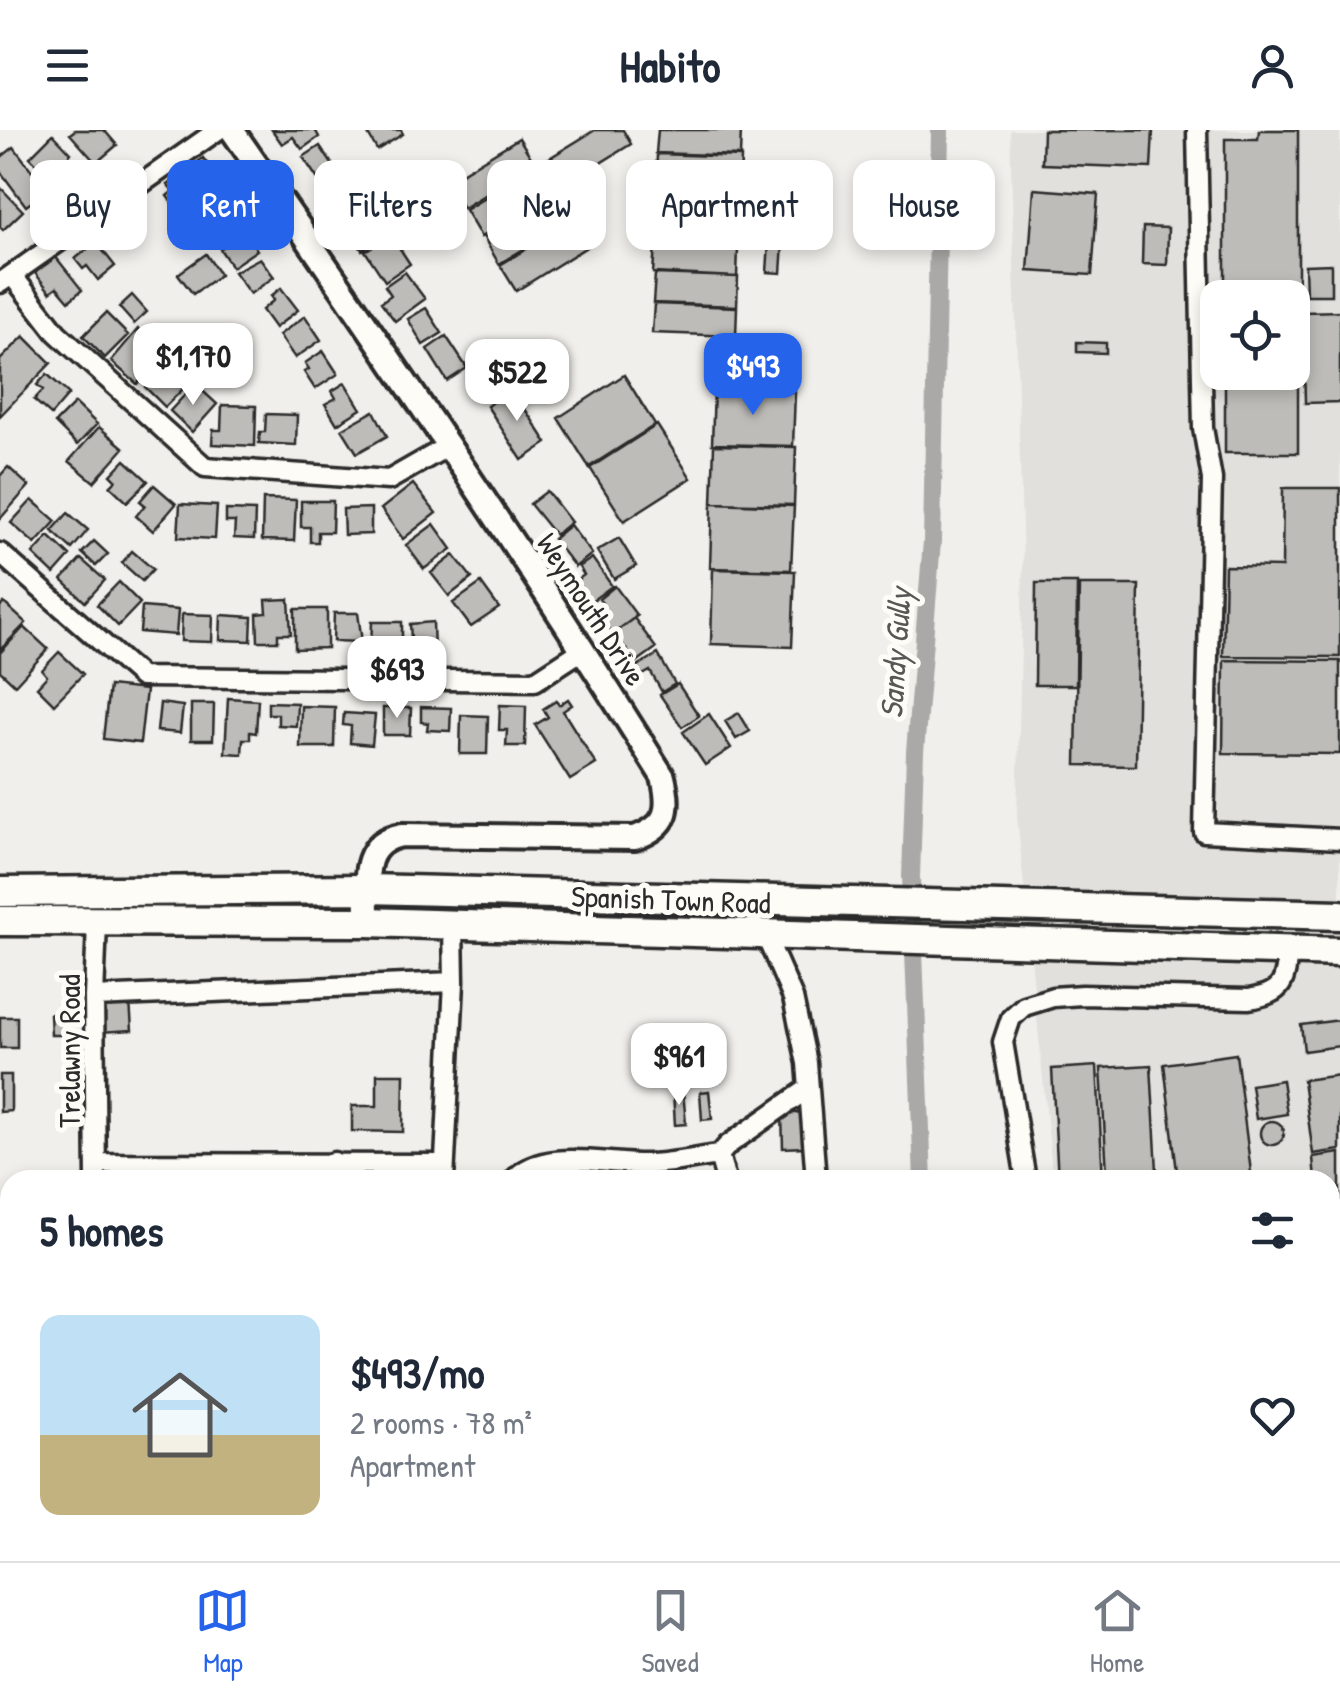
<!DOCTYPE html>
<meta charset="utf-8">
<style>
:root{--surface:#fff;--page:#f6f6f7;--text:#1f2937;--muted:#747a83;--line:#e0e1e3;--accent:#2563eb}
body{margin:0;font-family:"Patrick Hand",sans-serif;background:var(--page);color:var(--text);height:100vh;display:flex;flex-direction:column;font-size:38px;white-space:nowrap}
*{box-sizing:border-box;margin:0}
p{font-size:32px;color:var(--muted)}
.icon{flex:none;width:55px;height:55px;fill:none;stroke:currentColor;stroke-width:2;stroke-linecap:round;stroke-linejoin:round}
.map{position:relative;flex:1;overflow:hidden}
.details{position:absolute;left:0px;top:1040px;width:1340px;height:392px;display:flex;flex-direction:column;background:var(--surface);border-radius:30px 30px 0 0;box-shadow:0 5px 15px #0003}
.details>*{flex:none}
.hud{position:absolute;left:30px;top:30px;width:1280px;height:90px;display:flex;gap:20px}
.fabs{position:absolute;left:1200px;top:150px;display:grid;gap:20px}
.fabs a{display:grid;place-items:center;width:110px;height:110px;border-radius:20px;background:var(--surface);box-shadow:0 5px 15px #0003;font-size:50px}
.price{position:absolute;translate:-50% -85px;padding:0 22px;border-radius:20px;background:#fff;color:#222;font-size:32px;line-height:65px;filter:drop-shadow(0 2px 5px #0008)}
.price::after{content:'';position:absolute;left:50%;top:60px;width:30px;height:22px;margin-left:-15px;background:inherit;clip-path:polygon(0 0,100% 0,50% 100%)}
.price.active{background:var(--accent);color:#fff}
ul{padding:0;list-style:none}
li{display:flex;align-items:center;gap:30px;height:250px;padding:0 40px}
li+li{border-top:2px solid var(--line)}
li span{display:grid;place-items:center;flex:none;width:280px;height:200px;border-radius:20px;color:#555}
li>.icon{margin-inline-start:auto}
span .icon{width:120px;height:120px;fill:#fffc;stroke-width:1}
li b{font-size:42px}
h2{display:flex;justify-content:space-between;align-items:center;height:120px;padding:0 40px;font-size:42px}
.chip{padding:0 35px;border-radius:20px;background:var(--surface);box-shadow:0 5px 15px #0003;font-size:35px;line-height:90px}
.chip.active{background:var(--accent);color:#fff}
header{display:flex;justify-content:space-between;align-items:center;height:130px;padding:0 40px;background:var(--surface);font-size:45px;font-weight:700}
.tabs{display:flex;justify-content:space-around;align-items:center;height:140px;border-top:2px solid var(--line);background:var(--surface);font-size:28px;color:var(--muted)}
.tabs a{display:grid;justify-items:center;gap:5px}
.tabs .active{color:var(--accent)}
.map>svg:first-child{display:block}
</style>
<header><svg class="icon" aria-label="menu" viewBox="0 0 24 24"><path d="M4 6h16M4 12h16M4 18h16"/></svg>Habito<svg class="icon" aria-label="person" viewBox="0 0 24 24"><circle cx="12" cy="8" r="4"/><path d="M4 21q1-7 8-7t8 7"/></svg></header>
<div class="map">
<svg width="1340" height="1431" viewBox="0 0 1340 1431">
<rect width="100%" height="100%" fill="#f0efeb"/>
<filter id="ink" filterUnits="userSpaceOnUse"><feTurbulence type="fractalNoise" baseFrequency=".01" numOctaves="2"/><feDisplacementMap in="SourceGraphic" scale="20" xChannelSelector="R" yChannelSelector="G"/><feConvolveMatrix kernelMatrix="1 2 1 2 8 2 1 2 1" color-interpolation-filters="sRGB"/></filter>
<g filter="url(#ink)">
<path fill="#e1e0dc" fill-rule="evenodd" d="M1010,0H1340V1337L1330,1340V1050H1053L1017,686L1023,433ZM1218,168H1292V242H1218Z"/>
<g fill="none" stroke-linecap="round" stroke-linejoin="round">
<path stroke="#aaa9a7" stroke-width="18" d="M923,1050L911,747L915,622L932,411L940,0
M972,1422L973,1431"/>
</g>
<path fill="#bdbcb8" stroke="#2b2b2b" stroke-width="2.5" d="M75,0H104L117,15L96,33L70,4Z
M272,0H315L319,7L302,19L293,7L282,14Z
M374,0H401L403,4L377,20L368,4Z
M595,0H623L631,14L481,107L465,80Z
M658,0H741L740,26L656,23Z
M1043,0H1153L1151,38L1042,34Z
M1259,0H1298V323H1225V242H1292V168H1225V9H1258Z
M53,4L71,23L68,27L79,38L59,57L30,27Z
M519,8L535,34L463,78L447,52Z
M320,16L338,43L321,54L303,27Z
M14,17L47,61L26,76L0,41V28Z
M657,24L741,27L740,56L656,53Z
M203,28L221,51L179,83L167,66L173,61L168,55Z
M657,54L740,58L739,87L655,83Z
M0,57L23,81L3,100L0,97Z
M1034,59L1098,64L1092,145L1028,141Z
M556,64L571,90L499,134L484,108Z
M211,65L232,90L212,108L195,88L203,81L198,75Z
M361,79L381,107L362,120L343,91Z
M656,85L739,88L738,117L654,114Z
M127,90L143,110L128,122L112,101Z
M572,91L588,116L516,161L500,135Z
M241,95L257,120L232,137L220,119L234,109L229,103Z
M1143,97L1168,98L1167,135L1142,134Z
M391,105L410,134L385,151L365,121Z
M96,112L115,136L98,150L87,136L83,139L75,129Z
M769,112L783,113L781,143L767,142Z
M655,114L738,118L737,147L653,143Z
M206,124L220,145L193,164L178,144Z
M55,126L82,160L69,171L57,157L50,162L35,143Z
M260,128L274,147L250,164L234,142Z
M1331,134V165H1306L1305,135Z
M405,142L425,169L395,191L381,172L391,165L385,156Z
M655,144L738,147L737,176L653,173Z
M281,158L298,180L275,198L262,180L274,170L271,166Z
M132,165L147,182L134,194L119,177Z
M654,174L737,177L736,206L652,203Z
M426,178L442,203L423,215L408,189Z
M1340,181V272L1305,273L1303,182Z
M106,183L128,205L105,228L83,206Z
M305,186L321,210L295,228L279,205Z
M166,197L177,207L137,254L111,231L138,199L154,212Z
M24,206L51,233L0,286V230Z
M446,206L467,238L447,251L427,219Z
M771,208L790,210L788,237L768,235Z
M1077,212L1106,213V223L1077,222Z
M323,221L338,244L315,259L304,242L309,239L305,233Z
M165,237L185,257L165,277L145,257Z
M47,244L69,264L51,285L34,270L43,260L37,255Z
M624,245L655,295L589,337L558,288Z
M345,253L361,279L337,294L325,274L336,268L332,261Z
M195,254L217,274L192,302L170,281Z
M512,259L547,313L522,330L487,276Z
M714,259L795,262L793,316L712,314Z
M75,273L97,294L77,315L55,293Z
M222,275L256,276L255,316L212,314L213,300H221Z
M374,281L387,306L357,323L342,299Z
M266,284L297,285L296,315L259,313L260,302H265Z
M657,295L691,348L624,391L590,338Z
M99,297L124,318L94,352L69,331Z
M714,315L796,317L794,375L712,373Z
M125,330L148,351L127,372L110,356L116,350L111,345Z
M8,337L29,356L0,389V346Z
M413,354L436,383L403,409L381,379Z
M154,355L176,374L153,401L136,386L145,375L140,371Z
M1283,358H1340V527L1223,526L1225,436L1282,437Z
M547,361L571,392L555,405L530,374Z
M263,369L296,370L294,411L262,410Z
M32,370L56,391L35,414L11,393Z
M301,371H333L332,402H318V412H310V397H301Z
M712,373L794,376L791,440L710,438Z
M180,374L217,376L215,409L178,407Z
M371,378V404L344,405L343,379Z
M226,380L255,381L254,409L234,408L235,392H226Z
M68,383L88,400L72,419L52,401Z
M434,394L452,419L424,439L406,415Z
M570,395L592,424L575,437L553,409Z
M49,406L70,426L54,444L33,424Z
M619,408L636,436L614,449L597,421Z
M94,411L108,424L96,436L82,423Z
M132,421L153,439L142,451L122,433Z
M454,425L472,448L449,466L431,443Z
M592,428L612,456L586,475L572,454L584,445L579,437Z
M81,429L105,450L85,472L62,450Z
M713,439L795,441L792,517L711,514Z
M119,452L140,473L118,496L97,475Z
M481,453L499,478L471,497L453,473Z
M1036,453H1077L1076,555H1035Z
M1079,455H1139L1136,636L1076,635Z
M615,456L637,486L612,504L593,479L602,473L599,469Z
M289,469L291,504H278V511H258L257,484L267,483L266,470Z
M4,473L26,493L0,520V477Z
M142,477L178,480L176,505L140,502Z
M295,479H327V518L295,519Z
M334,483H358L362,512L333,511Z
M182,484L213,485L212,512L181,511Z
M221,485L252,487L251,511L220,510Z
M634,488L656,518L627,539L625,537L634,530L614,503Z
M372,492H402V519H371Z
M433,492L434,523L412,525L410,494Z
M24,497L48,519L15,555L0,541V523Z
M59,522L83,544L54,574L37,557L47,546L42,540Z
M658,524L675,554L662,562L650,541L641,546L636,537Z
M1224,530L1340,531V624L1223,623Z
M678,554L699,586L682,597L660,565Z
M109,556L146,560L140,613L103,609Z
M228,568L258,570L256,603L250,602V609H243L242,624L225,623Z
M568,569L572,575L563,581L596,634L570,650L535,595L548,587L543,579L556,571L559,575Z
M268,572L297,573L296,596L278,595V584H268Z
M160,573L183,576L180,603L157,601Z
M191,574H214L213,610H191Z
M500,575L526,576L525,616H506L507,600H499Z
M301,576L335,577L334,617H300Z
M421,577L451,578L450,601L427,600L428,593L421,592Z
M383,578H411L410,605H383Z
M344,583L375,585L372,615L350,613L351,596L343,595Z
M739,583L750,601L736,609L725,591Z
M709,584L731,618L705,635L683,602Z
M461,585L488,586L487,624H460Z
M130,871L132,900L100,902L99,872Z
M67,883L68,905H51L50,884Z
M0,887H17V918H0Z
M1340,890V916L1304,921L1301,895Z
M1236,924L1252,1050H1178L1164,934Z
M1151,935L1157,1041L1107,1044L1101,938Z
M1097,936L1103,1050H1058L1052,939Z
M377,944H404L403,1002L352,1001V976H377Z
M0,945H11V981L0,982Z
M1340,945V1020L1313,1024L1303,950Z
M1282,950L1287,984L1256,989L1251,955Z
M683,961L686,994L675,995L673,962Z
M709,961L712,989L702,990L700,962Z
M782,983H805V1017L783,1018Z
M1260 1003a12 12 0 1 1 24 0a12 12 0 1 1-24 0Z
M1340,1023V1121L1330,1122V1050H1315L1313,1027Z
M1156,1043L1157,1050H1105V1046Z
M1340,1125V1222L1330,1137V1126Z
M0,1163L10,1164V1189L0,1188Z
M0,1216L10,1217V1247L0,1246Z"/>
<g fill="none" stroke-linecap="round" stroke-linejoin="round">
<g stroke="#2b2b2b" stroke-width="25">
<path id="minor" d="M1197,0L1203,298L1212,349L1204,702L1340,709
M12,145L57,203L205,337L389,350L450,315
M0,153L218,0
M0,423L141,547L535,551L584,519
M765,804L793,868L807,933L816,1050
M94,867L454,852
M719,1025L726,1050
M334,1032L344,1050
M97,1033L443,1034
M96,1050L94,867L97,793
M444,1050L454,852L453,795
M514,1050C541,1016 612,1036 649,1034C673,1033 696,1028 719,1025L728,1015L809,958
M1026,1050L1003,912L1011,888L1024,876L1053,867L1082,865L1249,869C1284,863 1285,853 1288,820
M329,1422L332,1431
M522,1422L533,1431
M819,1422L821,1431
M879,1422L881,1431
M1105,1422L1108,1431
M90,1431V1422
M202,1431V1423L232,1422
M501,1431L503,1422"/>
</g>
<g stroke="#2b2b2b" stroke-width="30">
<path id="tertiary" d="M232,0C380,213 526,427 663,647C671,680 668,696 635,708L402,705C357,713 368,756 367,792"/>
</g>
<g stroke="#2b2b2b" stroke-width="35">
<path id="trunk" d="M0,762L368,759L1340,785
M0,791L367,792L1340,822"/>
</g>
<use href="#minor" stroke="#fdfcf7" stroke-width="18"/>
<use href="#tertiary" stroke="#fdfcf7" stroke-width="22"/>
<use href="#trunk" stroke="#fdfcf7" stroke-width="28"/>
</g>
</g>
<g text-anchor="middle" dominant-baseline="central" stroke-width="10" stroke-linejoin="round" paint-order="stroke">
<g font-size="30" fill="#2b2b2b" stroke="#fdfcf7">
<text transform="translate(592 479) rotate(57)">Weymouth Drive</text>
<text transform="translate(671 769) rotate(2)">Spanish Town Road</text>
<text transform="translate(69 921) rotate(-90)">Trelawny Road</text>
</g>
<g font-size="32" font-style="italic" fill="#575756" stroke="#fdfcf7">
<text transform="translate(895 523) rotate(-86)">Sandy Gully</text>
</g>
</g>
</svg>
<div class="fabs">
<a><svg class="icon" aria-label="locate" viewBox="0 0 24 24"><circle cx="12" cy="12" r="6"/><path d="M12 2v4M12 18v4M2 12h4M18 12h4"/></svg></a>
</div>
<b class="price" style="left:193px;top:278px">$1,170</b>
<b class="price active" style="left:753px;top:288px">$493</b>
<b class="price" style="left:517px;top:294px">$522</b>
<b class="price" style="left:397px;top:591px">$693</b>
<b class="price" style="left:679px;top:978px">$961</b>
<div class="hud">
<a class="chip">Buy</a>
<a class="chip active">Rent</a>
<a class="chip">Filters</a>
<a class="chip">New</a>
<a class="chip">Apartment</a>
<a class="chip">House</a>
</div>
<section class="details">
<h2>5 homes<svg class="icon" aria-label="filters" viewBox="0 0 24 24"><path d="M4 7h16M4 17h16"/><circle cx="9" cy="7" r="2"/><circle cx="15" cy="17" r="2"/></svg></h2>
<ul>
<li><span style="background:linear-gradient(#bfe0f5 60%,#c2b280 0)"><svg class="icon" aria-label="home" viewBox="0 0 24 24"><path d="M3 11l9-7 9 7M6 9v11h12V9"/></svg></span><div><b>$493/mo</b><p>2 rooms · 78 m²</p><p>Apartment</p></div><svg class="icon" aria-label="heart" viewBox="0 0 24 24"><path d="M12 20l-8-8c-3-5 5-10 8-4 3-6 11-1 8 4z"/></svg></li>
</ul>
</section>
</div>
<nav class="tabs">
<a class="active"><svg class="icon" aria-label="map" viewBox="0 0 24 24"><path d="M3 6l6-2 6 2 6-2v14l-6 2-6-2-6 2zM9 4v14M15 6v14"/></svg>Map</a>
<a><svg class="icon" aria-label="saved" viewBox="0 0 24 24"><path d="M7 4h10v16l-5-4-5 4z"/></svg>Saved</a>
<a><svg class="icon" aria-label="home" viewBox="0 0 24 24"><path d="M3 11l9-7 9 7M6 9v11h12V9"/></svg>Home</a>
</nav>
